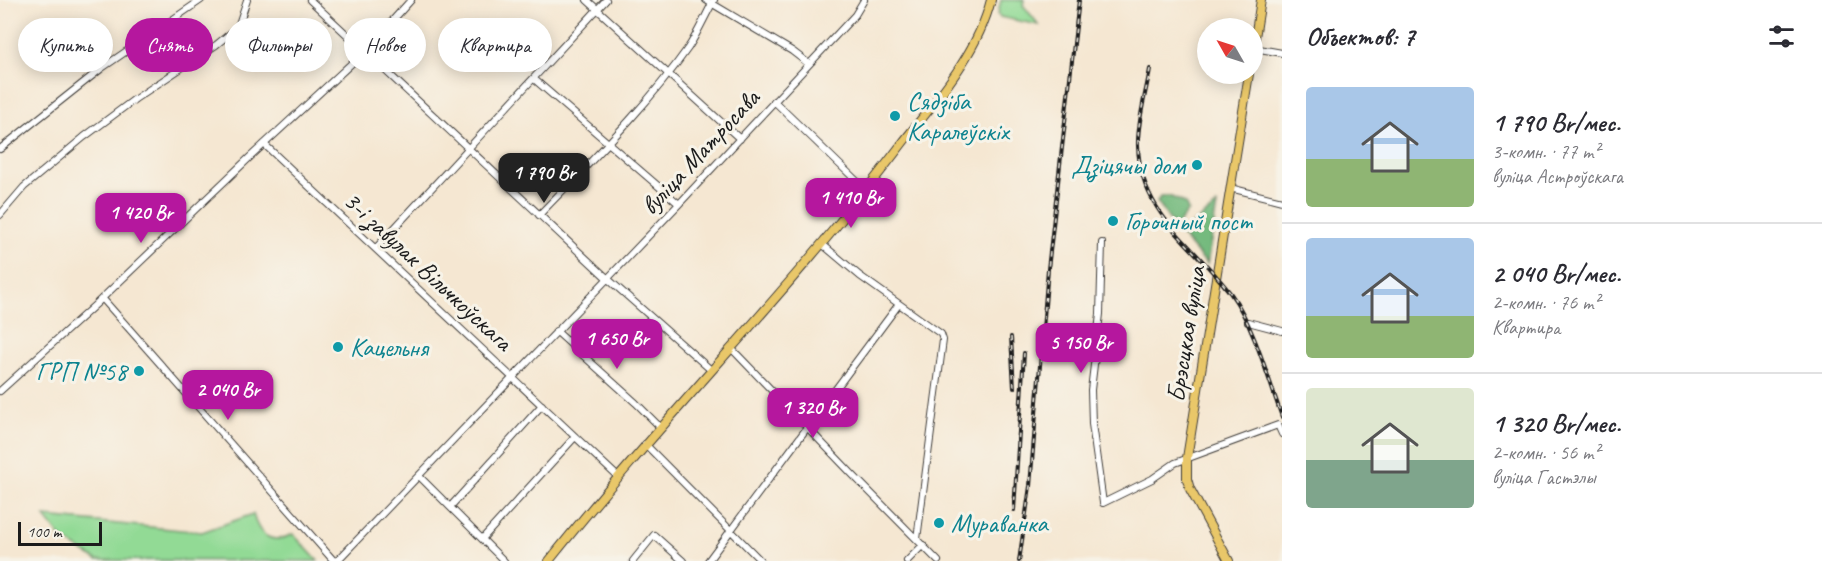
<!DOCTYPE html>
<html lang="ru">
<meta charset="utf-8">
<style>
:root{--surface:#fff;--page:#f2f2f3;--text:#2b2b33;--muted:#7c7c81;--line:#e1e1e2;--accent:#b5179e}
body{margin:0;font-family:Caveat,sans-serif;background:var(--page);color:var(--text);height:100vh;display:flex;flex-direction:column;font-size:22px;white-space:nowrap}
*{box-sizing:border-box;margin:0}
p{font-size:20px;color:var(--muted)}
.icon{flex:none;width:33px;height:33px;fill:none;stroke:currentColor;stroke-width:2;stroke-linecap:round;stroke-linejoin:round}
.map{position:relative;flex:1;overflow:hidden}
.side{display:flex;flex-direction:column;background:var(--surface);width:540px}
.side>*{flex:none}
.guide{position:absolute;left:18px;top:18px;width:570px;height:54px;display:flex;gap:12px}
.needle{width:39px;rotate:309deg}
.tools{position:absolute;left:1197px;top:18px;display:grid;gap:12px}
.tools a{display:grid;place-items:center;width:66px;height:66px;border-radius:50%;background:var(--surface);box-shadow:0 3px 15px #0003;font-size:30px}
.scale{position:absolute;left:18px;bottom:15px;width:84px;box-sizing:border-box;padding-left:6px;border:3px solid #1c1c1c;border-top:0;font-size:16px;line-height:21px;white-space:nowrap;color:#1c1c1c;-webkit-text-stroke:4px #f7f3e8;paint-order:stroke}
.price{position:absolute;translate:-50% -51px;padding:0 14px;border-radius:12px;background:var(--accent);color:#fff;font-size:20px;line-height:39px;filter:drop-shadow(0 2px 3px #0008)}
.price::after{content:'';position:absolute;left:50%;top:36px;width:18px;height:14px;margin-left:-9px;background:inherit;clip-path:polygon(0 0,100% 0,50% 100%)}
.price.current{background:#222;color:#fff}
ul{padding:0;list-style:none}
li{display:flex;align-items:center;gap:18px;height:150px;padding:0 24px}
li+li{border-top:2px solid var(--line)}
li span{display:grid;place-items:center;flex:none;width:168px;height:120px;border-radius:6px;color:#555}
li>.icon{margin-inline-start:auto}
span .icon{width:72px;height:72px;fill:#fffc;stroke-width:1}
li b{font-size:26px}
h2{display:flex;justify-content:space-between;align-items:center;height:72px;padding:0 24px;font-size:26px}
.pill{padding:0 21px;border-radius:27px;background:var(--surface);box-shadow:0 3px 15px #0003;font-size:21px;line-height:54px}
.pill.current{background:var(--accent);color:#fff}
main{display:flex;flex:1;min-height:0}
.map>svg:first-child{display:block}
</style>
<main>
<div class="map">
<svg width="1282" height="561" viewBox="0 0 1282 561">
<rect width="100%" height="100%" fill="#f7f3e8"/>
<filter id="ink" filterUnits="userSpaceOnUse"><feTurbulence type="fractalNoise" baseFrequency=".0167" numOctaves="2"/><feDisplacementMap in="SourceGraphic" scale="12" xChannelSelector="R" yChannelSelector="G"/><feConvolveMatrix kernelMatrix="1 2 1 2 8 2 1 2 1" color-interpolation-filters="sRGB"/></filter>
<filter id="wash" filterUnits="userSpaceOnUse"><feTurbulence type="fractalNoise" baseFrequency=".008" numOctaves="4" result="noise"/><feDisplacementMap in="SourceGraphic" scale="24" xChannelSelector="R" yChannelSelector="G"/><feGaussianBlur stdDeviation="1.35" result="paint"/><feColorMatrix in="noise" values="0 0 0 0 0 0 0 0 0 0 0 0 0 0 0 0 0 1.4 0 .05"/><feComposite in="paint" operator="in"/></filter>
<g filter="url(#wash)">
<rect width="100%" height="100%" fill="#f5e7d2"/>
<path fill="#92da95" stroke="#577b58" stroke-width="1.5" d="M1001,0H1024L1023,5L1039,25L1000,17L998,14Z
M253,514C259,537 272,545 293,534L318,561L97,560L62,539L45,517L202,532Z"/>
<path fill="#75ba7e" stroke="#486b4d" stroke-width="1.5" d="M1169,196L1185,203L1188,210L1178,225H1173L1157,202L1160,197Z
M1217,205L1207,264L1180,234Z"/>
</g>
<g filter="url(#ink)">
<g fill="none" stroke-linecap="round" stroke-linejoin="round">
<g stroke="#3d3a37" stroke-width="8">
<path id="minor" d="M310,0L608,279L711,370
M587,0L740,139
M706,0L792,51L809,64
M1254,48L1282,53
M534,79L679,204
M774,101L866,190
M264,144L617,476
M0,149L102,68L201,0
M1230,188L1282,201
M0,215L24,187L84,137L135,99L216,45L238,27L247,0
M539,215C590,162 645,109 688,48C698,33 705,16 714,0
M1102,243L1100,314L1091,390L1092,424L1103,503L1152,479L1175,463L1278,425L1282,434
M822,244L860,276L941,334L943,340L917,539
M376,248L606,0
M102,298L334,561
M1248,322L1282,331
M556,331L636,403L660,427
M731,348L853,475L938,561
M0,391L95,305L249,158L365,51L411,0
M645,444L761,561
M419,476L504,561
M450,507L542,405
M482,539L575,437
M337,561L679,204L841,30L855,15L864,0
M633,561L654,535L683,561
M708,561L899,304
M907,561L923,545"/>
</g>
<g stroke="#3d3a37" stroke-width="10">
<path id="major" d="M1252,56L1261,0
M549,561C662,419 791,290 901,145C935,101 977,55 991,0
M1229,561L1190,489L1187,479V458L1249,74"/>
</g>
<use href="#minor" stroke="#fff" stroke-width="6"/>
<use href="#major" stroke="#e9c769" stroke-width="8"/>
<g stroke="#1c1c1c" stroke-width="4">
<path id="rail" d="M1150,69C1146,93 1137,123 1138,146C1140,215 1195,245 1231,294C1253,324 1269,381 1282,417
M1011,337L1014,388
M1014,510L1024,353
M1019,561L1030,486L1048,269L1079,0"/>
</g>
<use href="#rail" stroke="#f7f3e8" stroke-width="1.5" stroke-dasharray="4.5" stroke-linecap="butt"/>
</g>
</g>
<g fill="#0f9aa8" stroke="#f7f3e8" stroke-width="2">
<circle cx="895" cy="116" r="6"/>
<circle cx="1197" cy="165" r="6"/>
<circle cx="1113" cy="221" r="6"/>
<circle cx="338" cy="347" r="6"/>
<circle cx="139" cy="371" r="6"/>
<circle cx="939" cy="523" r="6"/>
</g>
<g text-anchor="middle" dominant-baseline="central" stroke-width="6" stroke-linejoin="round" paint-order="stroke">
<g font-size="26" fill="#0d838f" stroke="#f7f3e8" text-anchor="start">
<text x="907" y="101">Сядзіба<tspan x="907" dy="30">Каралеўскіх</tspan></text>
<text x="1185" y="165" text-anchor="end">Дзіцячы дом</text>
<text x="1125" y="221">Горочный пост</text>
<text x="350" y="347">Кацельня</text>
<text x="127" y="371" text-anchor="end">ГРП №58</text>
<text x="951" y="523">Мураванка</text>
</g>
<g font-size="26" fill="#1c1c1c" stroke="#f7f3e8">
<text transform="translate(700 152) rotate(-47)">вуліца Матросава</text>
<text transform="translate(428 271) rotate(43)">3-і завулак Вільчкоўскага</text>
<text transform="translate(1186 334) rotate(-81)">Брэсцкая вуліца</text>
</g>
</g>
</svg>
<div class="tools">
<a><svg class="needle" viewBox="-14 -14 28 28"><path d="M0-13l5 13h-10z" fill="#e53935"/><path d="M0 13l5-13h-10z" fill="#7c7c81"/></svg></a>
</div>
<div class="scale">100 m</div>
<b class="price current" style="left:544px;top:204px">1 790 Br</b>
<b class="price" style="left:851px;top:229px">1 410 Br</b>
<b class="price" style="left:141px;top:244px">1 420 Br</b>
<b class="price" style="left:617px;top:370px">1 650 Br</b>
<b class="price" style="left:1081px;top:374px">5 150 Br</b>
<b class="price" style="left:228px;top:421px">2 040 Br</b>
<b class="price" style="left:813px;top:439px">1 320 Br</b>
<div class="guide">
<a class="pill">Купить</a>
<a class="pill current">Снять</a>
<a class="pill">Фильтры</a>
<a class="pill">Новое</a>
<a class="pill">Квартира</a>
</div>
</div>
<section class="side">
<h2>Объектов: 7<svg class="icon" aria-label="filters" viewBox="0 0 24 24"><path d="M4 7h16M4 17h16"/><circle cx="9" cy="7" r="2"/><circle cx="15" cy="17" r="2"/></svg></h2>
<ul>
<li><span style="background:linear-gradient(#a9c7e8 60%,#8fb573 0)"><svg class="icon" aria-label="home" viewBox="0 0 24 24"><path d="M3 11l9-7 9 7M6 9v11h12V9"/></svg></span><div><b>1 790 Br/мес.</b><p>3-комн. · 77 m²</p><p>вуліца Астроўскага</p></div></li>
<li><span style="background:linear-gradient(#a9c7e8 65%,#8fb573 0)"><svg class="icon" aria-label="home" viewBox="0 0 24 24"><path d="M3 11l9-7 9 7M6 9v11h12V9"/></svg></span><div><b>2 040 Br/мес.</b><p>2-комн. · 76 m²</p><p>Квартира</p></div></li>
<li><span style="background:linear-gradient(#dfe7d0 60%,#7fa58c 0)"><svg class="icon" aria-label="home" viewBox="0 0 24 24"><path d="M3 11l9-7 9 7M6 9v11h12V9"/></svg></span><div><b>1 320 Br/мес.</b><p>2-комн. · 56 m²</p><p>вуліца Гастэлы</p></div></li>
</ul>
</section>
</main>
